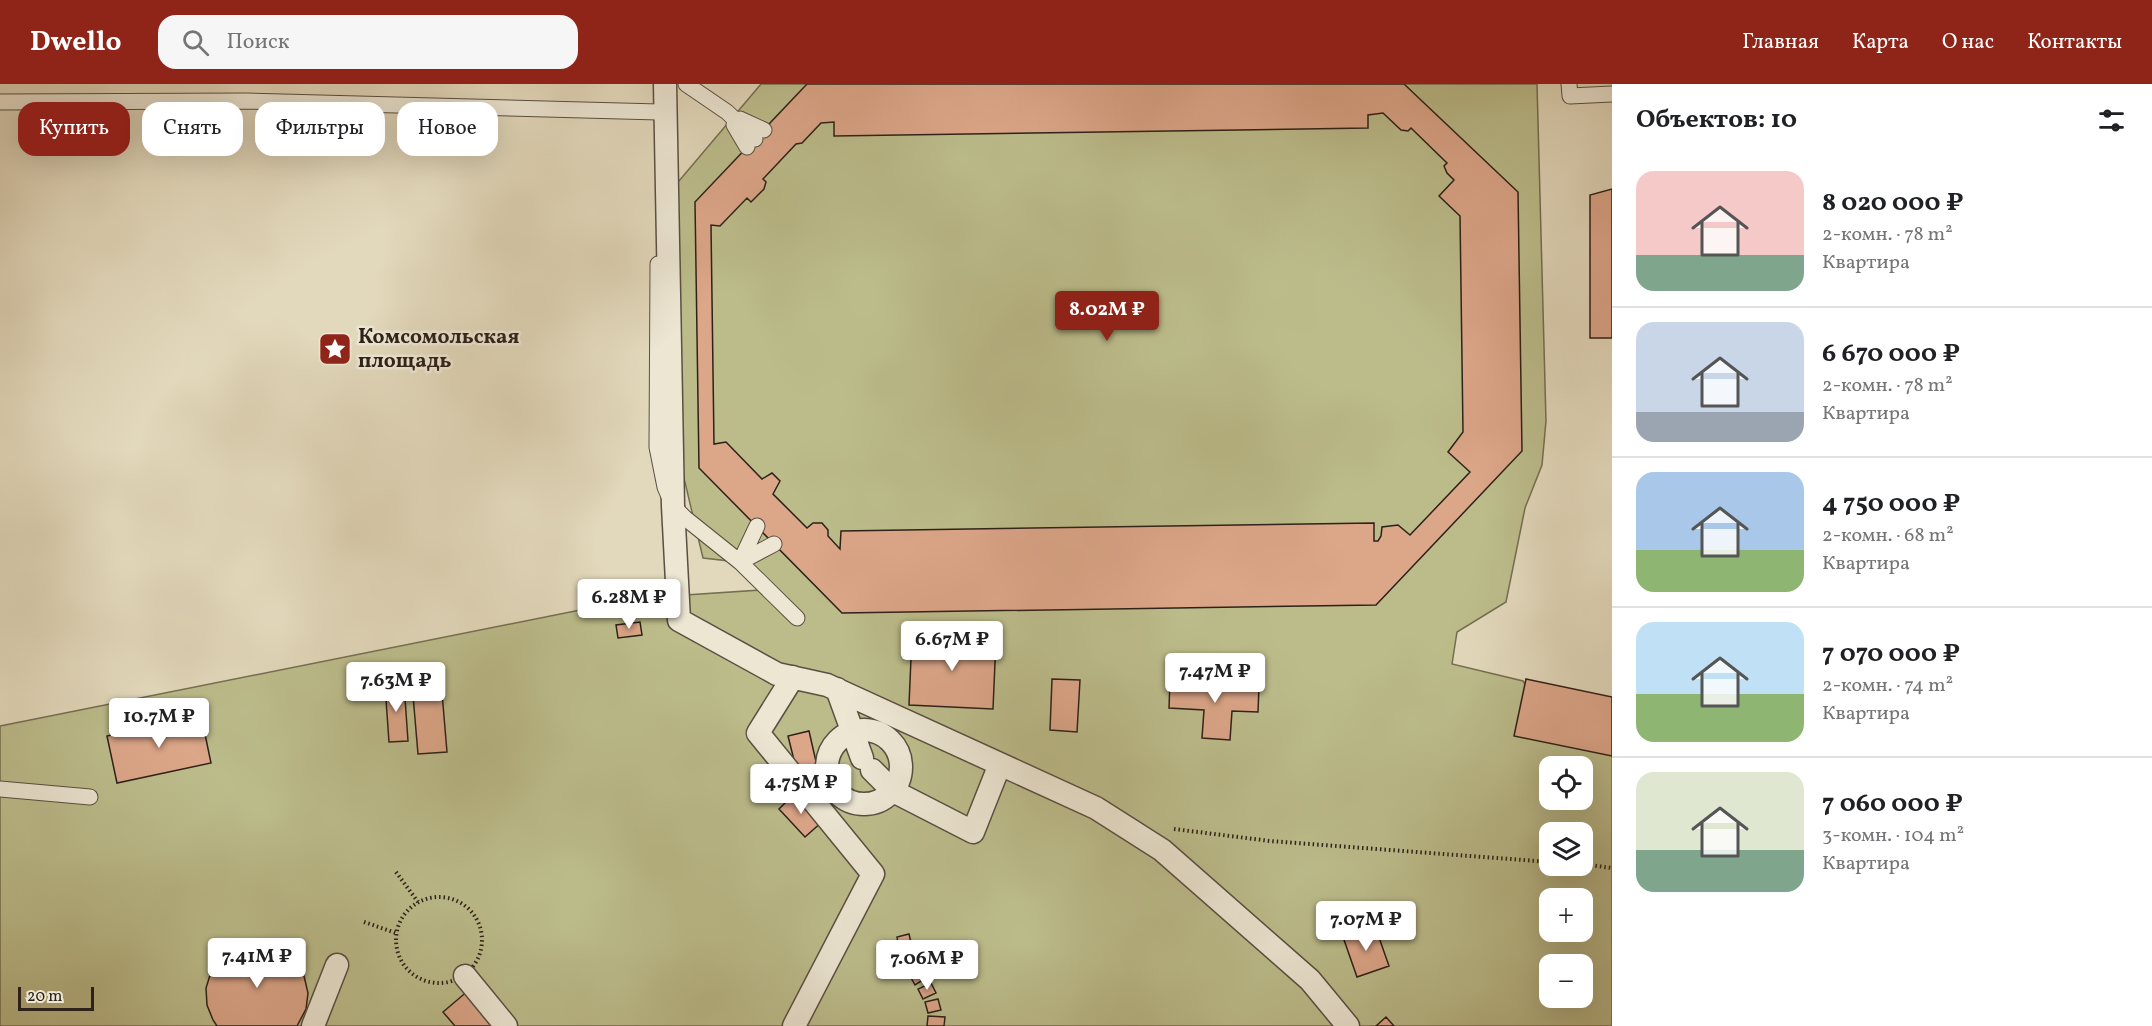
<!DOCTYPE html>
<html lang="ru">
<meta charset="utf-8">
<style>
:root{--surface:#fff;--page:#f6f6f6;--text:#202124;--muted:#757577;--line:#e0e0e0;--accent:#8f2418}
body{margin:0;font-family:Vollkorn,serif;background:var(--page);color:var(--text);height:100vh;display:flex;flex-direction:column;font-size:22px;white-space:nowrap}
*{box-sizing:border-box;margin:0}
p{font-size:20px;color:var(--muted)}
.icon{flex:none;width:33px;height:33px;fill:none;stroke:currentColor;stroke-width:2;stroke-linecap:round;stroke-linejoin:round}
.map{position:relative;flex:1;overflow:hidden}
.sheet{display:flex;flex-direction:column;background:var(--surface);width:540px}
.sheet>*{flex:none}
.guide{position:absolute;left:18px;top:18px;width:570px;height:54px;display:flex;gap:12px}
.fabs{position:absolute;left:1539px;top:672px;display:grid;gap:12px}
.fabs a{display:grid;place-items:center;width:54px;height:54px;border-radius:12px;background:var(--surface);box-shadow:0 6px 24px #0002;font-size:30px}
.scale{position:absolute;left:18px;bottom:15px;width:76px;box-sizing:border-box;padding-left:6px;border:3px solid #2d2119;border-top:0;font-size:16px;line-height:21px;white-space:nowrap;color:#2d2119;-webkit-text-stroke:4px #ece6d3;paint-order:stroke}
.price{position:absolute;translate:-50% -51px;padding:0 14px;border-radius:6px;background:#fff;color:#222;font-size:20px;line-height:39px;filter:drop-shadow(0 2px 3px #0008)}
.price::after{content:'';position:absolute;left:50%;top:36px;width:18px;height:14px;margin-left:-9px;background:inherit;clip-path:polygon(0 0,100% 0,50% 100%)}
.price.on{background:var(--accent);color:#fff}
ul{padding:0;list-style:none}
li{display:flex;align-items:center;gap:18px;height:150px;padding:0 24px}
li+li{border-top:2px solid var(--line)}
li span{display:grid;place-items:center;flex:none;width:168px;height:120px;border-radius:18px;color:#555}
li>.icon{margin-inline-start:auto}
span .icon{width:72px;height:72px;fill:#fffc;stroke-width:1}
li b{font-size:26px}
h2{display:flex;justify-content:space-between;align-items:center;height:72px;padding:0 24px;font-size:26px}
.chip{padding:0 21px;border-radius:18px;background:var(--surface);box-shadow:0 6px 24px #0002;font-size:21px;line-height:54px}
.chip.on{background:var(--accent);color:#fff}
header{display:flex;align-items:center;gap:36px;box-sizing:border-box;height:84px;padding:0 30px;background:var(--accent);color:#fff}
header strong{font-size:28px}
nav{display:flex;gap:33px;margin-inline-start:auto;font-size:21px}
.search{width:420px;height:54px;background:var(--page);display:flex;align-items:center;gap:15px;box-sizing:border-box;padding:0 21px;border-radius:18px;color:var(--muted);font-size:22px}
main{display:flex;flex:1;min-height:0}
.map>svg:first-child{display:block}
</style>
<header>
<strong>Dwello</strong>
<div class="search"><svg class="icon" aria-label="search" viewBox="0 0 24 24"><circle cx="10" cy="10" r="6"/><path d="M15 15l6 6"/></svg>Поиск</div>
<nav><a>Главная</a><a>Карта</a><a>О нас</a><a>Контакты</a></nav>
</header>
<main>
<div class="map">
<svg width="1612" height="942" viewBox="0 0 1612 942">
<rect width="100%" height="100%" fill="#e2d8bb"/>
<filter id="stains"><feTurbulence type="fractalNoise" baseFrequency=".00333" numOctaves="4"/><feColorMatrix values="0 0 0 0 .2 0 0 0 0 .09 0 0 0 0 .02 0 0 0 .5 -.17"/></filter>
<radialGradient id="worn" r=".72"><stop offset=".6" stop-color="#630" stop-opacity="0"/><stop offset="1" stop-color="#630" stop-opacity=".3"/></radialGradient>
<path fill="#bcbc8b" stroke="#746e52" stroke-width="1.5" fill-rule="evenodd" d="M761,0H1537L1546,337L1542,381L1525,424L1506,518L1457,548L1452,580L1523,597L1527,604L1612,630V942H0V642L640,514L760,506L729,477L703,474L678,369L673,104ZM1550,682H1582V716H1550ZM1550,748H1582V782H1550ZM1550,814H1582V848H1550ZM1550,880H1582V914H1550Z"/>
<path fill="#dca689" stroke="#2d2119" stroke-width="1.5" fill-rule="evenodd" d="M807,0H1404L1518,108L1522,367L1376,521L842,529L699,384L695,118ZM1383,29L1401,46L1408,47L1411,44L1447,79L1444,82L1447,89L1454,96L1439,112L1460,132L1463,348L1448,368L1470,388L1410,451L1398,441L1382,443L1381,452L1378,457H1374V439L841,447L840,465L828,452V446L822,439H813L807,444L773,410L780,397L772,389L762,395L726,358L714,360L711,141L720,142L747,114L751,118L764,105L766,98L763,95L796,60L802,59L821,39L834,38V52L1368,44V31Z
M1612,105V254H1590V111Z
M640,538L642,551L618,554L616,541Z
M912,551L996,555L993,625L909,621Z
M440,585L447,668L418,670L411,588Z
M1052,595L1080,596L1077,648L1050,646Z
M1526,595L1612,613V672L1514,652Z
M1170,597L1259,602L1258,628L1232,627L1230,656L1202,654L1204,626L1169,624Z
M404,600L408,657L389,658L385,601Z
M201,631L211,679L117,699L107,652Z
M809,647L820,695L800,700L788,652Z
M796,708L823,737L805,753L779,725Z
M1375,842L1389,882L1357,893L1343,853Z
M909,850L912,863L899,865L897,853Z
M250,860H267L283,867L296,878L304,892L308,909L306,925L297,942H217L213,936L207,921L206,904L211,888L221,874L234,864Z
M914,866L921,876L908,885L901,876Z
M924,882L929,892L915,901L909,890Z
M931,899L936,909L923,915L918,905Z
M469,906L499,942H455L443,928Z
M938,915L941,926L928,929L925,918Z
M928,932L945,933L944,942H927Z
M1386,933L1394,942H1376Z"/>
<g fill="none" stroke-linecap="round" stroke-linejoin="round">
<g stroke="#5a4f42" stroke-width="17">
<path id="service" d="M686,0L727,28L755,55
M1569,0L1570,12L1612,10
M0,18L246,17L659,28
M740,35L764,46
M734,41L747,63
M658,180L657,363L665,403L673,422L685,434L740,478L797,534
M740,478L757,442
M740,478L774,460
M0,705L90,713"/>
</g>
<g stroke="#5a4f42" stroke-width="25">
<path id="pedestrian" d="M665,0L673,422L679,536L777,590L827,601L1096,724L1162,766L1310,896L1348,942
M793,593L758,649L873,790L794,942
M837,605L862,674
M827 683a37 37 0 1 1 74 0a37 37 0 1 1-74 0Z
M872,686L893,707L973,748L1000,680
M465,892L506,942
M313,942L337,881"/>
</g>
<path stroke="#2d2119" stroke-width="4" stroke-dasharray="1.5 3" stroke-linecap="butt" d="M1174,745L1270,757L1550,778
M1582,780L1612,784
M396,788L418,818
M396 856a43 43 0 1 1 86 0a43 43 0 1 1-86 0Z
M364,838L396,849"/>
<use href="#service" stroke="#ece6d3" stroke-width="15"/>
<use href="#pedestrian" stroke="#ece6d3" stroke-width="22"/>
</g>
<defs>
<g id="sight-square" transform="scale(1.725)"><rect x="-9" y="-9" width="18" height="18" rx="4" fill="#8f2418" stroke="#ece6d3"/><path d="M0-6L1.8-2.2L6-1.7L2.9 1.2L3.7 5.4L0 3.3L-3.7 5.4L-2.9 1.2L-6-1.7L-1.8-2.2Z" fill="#fff"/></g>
</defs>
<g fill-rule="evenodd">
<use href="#sight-square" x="335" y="265"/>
</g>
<g text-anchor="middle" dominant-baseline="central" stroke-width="5" stroke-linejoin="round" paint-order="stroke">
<g font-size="21" font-weight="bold" fill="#2d2119" stroke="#ece6d3" text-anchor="start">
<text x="358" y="253">Комсомольская<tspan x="358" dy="24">площадь</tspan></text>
</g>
</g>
<rect width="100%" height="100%" filter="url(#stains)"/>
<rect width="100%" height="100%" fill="url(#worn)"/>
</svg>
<div class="fabs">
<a><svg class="icon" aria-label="locate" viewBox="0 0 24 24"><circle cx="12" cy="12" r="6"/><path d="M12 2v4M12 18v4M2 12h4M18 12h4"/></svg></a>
<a><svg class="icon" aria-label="layers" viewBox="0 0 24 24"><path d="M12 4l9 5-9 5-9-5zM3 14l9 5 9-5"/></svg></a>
<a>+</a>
<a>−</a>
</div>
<div class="scale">20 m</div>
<b class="price on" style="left:1107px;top:258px">8.02M ₽</b>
<b class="price" style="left:629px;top:546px">6.28M ₽</b>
<b class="price" style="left:952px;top:588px">6.67M ₽</b>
<b class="price" style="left:1215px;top:620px">7.47M ₽</b>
<b class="price" style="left:396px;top:629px">7.63M ₽</b>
<b class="price" style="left:159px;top:665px">10.7M ₽</b>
<b class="price" style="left:801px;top:731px">4.75M ₽</b>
<b class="price" style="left:1366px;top:868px">7.07M ₽</b>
<b class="price" style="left:257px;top:905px">7.41M ₽</b>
<b class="price" style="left:927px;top:907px">7.06M ₽</b>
<div class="guide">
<a class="chip on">Купить</a>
<a class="chip">Снять</a>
<a class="chip">Фильтры</a>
<a class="chip">Новое</a>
</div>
</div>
<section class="sheet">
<h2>Объектов: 10<svg class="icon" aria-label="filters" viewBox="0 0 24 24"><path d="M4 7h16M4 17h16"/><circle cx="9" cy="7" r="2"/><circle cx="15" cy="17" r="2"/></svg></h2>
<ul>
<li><span style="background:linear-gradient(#f6c9c9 70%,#7fa58c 0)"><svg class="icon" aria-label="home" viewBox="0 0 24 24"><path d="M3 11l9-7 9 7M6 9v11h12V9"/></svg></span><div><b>8 020 000 ₽</b><p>2-комн. · 78 m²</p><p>Квартира</p></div></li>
<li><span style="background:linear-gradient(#c9d6e8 75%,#9aa5b1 0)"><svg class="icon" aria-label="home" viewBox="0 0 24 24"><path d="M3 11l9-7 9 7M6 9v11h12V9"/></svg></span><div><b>6 670 000 ₽</b><p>2-комн. · 78 m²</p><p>Квартира</p></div></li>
<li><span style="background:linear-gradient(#a9c7e8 65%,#8fb573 0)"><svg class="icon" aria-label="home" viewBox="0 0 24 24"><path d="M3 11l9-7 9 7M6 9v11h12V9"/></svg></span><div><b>4 750 000 ₽</b><p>2-комн. · 68 m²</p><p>Квартира</p></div></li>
<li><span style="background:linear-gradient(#bfe0f5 60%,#8fb573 0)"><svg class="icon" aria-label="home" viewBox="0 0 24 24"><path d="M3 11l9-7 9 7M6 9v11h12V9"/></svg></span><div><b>7 070 000 ₽</b><p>2-комн. · 74 m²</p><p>Квартира</p></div></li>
<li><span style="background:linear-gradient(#dfe7d0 65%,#7fa58c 0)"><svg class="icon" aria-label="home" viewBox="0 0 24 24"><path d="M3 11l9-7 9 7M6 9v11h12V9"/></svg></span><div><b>7 060 000 ₽</b><p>3-комн. · 104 m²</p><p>Квартира</p></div></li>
</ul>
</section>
</main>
